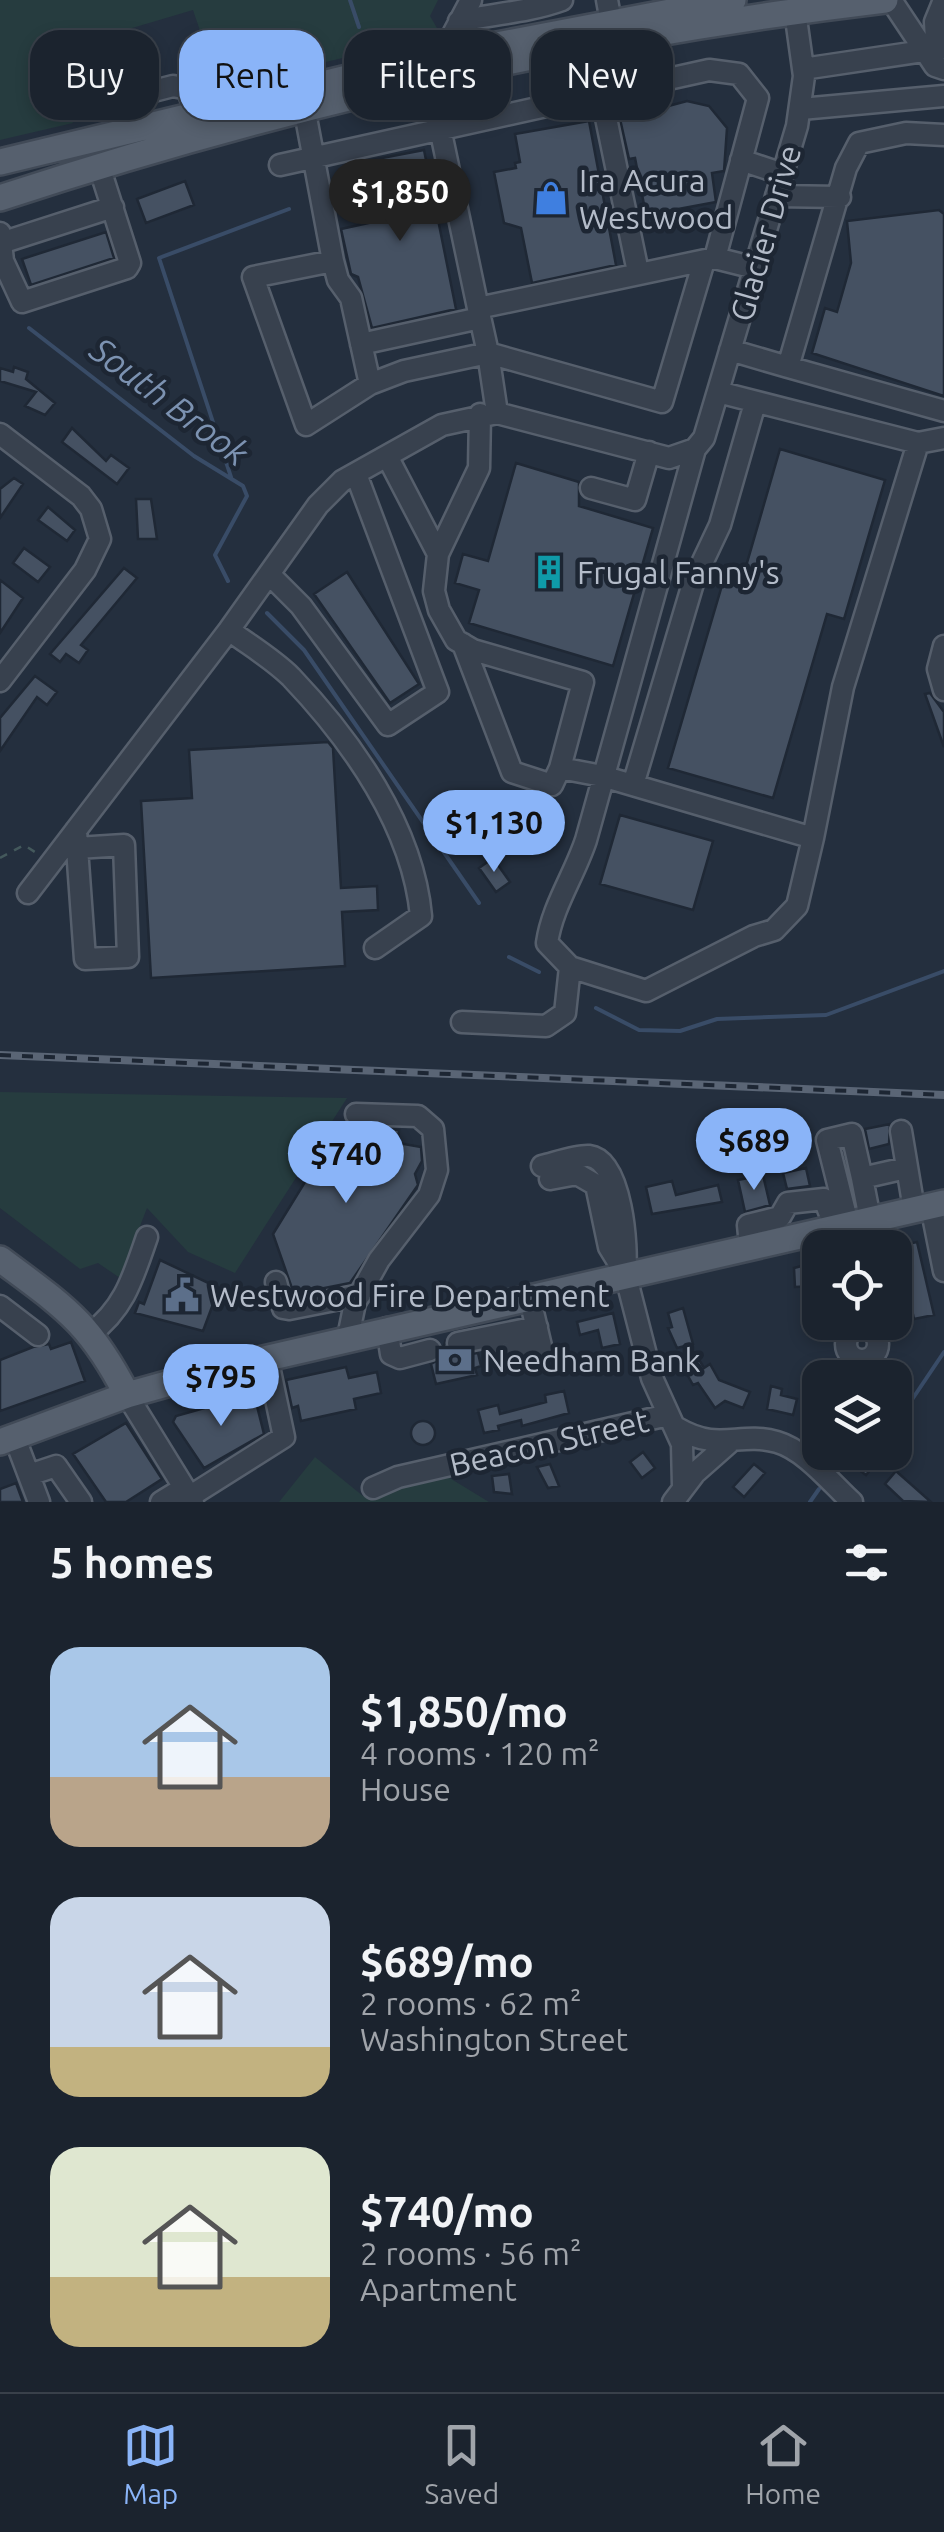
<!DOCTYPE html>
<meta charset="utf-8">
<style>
:root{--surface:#1b232e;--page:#242b36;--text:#f1f3f6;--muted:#a0a4aa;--line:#39404a;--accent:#8ab4f8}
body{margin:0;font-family:Ubuntu,sans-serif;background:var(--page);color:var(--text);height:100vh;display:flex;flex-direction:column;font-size:38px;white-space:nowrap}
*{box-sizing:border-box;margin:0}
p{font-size:32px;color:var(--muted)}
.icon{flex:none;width:55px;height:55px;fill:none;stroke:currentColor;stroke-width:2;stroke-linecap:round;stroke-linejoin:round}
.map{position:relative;height:1502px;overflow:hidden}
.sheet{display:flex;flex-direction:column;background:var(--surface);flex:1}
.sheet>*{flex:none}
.banner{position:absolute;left:30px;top:30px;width:885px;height:90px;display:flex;gap:20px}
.buttons{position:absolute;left:802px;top:1230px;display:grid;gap:20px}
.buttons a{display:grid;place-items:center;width:110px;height:110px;border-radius:20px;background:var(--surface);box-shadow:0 5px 15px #0003,0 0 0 2px var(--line);font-size:50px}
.price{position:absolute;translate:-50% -85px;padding:0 22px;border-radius:35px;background:var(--accent);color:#111;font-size:32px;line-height:65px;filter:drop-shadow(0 2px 5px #0008)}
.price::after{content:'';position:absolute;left:50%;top:60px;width:30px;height:22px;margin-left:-15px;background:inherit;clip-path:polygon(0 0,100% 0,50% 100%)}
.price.active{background:#222;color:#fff}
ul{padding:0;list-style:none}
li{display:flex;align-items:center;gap:30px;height:250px;padding:0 50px}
li span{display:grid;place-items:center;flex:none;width:280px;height:200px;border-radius:30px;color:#555}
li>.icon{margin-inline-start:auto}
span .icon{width:120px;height:120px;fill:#fffc;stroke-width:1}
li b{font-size:42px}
h2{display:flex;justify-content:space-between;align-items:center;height:120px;padding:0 50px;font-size:42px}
.chip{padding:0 35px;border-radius:30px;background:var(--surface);box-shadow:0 5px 15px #0003,0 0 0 2px var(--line);font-size:35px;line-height:90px}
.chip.active{background:var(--accent);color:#111}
.tab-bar{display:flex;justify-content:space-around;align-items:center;height:140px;border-top:2px solid var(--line);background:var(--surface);font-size:28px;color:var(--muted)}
.tab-bar a{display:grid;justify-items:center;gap:5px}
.tab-bar .active{color:var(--accent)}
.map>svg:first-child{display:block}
</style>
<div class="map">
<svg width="944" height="1502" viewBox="0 0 944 1502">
<rect width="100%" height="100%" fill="#242f3e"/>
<path fill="#263c3f" d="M0,0H438L430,16L441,35L219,87L193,10L51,52L73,123L0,140Z
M0,1092L347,1098L235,1273L188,1252L147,1208L120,1278L98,1263L80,1269L0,1208Z
M315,1457L363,1496L448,1477L489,1502H279Z"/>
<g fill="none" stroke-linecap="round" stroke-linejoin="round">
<path stroke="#394c67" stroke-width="4" d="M350,0L359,27
M29,328L194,456L243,486L247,496L215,555L228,581
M231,477L159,258L289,209
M267,613L304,650L479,903
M509,957L539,972
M596,1008L639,1030L680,1031L717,1019L826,1015L944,971
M895,1415L907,1407L944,1352
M810,1502L819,1489"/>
</g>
<path fill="#455162" stroke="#1f2835" stroke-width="2.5" d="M150,38L159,66L114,80L106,51Z
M687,101L709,106L727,128L724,171L712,173L716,202L646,215L635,158L629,159L620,119Z
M589,121L616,265L532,283L521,228L504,223L494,172L516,168L515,163L520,162L515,134Z
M424,150L456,309L372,328L358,277L351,274L341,229L373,222L361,162Z
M185,181L194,205L146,223L137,199Z
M939,210L944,214V396L812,353L825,308L837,312L851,263L847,221Z
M106,232L114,258L31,285L22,259Z
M14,367L28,372L26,379L55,403L45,415L25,406L36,392L0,381V368L13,372Z
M72,428L106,461L111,455L129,468L117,484L62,442Z
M780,449L885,480L844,619L827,614L773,798L668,768L723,582L740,587Z
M516,463L579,482V506L653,528L613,666L469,623L479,590L455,583L463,554L488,561Z
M14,478L23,484L0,518V489Z
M136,499H151L157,539H138Z
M48,507L75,530L67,541L38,520Z
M24,548L50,567L38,582L13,563Z
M124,568L137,578L81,645L88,650L79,663L66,654L60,662L50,654Z
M347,572L419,684L390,703L314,594Z
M0,580L23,598L0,633Z
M35,676L57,692L47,705L37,697L0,751V718Z
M930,693L944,712V747L925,694Z
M328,742L333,748L341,888L377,886L378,910L342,912L345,966L151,978L141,801L192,798L189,750Z
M620,815L713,841L693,910L600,884Z
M493,858L510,882L496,892L479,868Z
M890,1124L889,1144L869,1149L865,1129Z
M340,1125L399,1130L398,1143L421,1147L422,1161L415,1174L418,1185L350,1283L294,1294L273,1234Z
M806,1168L810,1186L787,1189L783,1173Z
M763,1175L770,1205L745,1212L738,1180Z
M672,1181L676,1195L718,1185L722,1202L652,1214L646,1187Z
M917,1242L934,1315L914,1319L898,1246Z
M160,1260L219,1288L203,1331L135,1313L139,1302L144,1304Z
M809,1264L814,1286L795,1287L794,1268Z
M683,1308L693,1344L677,1348L668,1328L672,1327L668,1313Z
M613,1313L620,1344L602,1348L598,1330L580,1335L577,1322Z
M71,1342L85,1381L0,1411V1360L33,1347L49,1344L51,1349Z
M445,1342L455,1356L478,1353L481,1366L475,1368L477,1375L436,1384L431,1364L440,1359Z
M698,1358L704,1368L710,1364L719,1380L750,1392L743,1408L725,1401L715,1408L698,1383L693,1385L683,1367Z
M346,1367L349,1378L377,1372L381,1393L354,1399L356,1409L301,1421L298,1406L292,1408L286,1380Z
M771,1386L782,1389L781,1395L797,1399L793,1415L767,1409Z
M564,1391L569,1413L522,1426L521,1420L498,1426L499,1430L484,1433L478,1410L498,1405L500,1414L546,1402L545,1395Z
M254,1394L264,1434L204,1468L173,1422L176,1416Z
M411 1433a12 12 0 1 1 24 0a12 12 0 1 1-24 0Z
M126,1423L162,1479L126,1502H106L73,1454Z
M643,1452L655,1468L642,1478L630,1462Z
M855,1452H885L866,1475L851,1464Z
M550,1464L559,1486L548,1488L537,1467Z
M754,1464L765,1473L744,1497L733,1487Z
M896,1471L931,1502L903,1501L885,1484Z
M509,1474L512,1494L494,1492L492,1476Z
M16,1483L23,1502H0V1489Z"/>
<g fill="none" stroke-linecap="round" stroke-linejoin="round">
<g stroke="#565f6c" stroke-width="25">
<path id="minor" d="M607,0L611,22
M891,0L935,66L944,69
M795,11L804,76L797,126L704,438L695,449L586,840C574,876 552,907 547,943L570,967L646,991L754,936L774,930L797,906L813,838
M459,21C493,14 529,12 562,0
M616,39L600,71L601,94L638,272
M927,50L936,40L935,22L944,0
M442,55L471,0
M87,62L92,86L107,103L173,86L188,89L195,114
M803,69L944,48
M437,74L461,91L476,120
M304,107L333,261L338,280L351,298L370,384L404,371L488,353L478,308L715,258L755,268
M801,109L944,96
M440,128L478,308
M944,135L906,133L859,143L846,168L788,367L944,411
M741,160L783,174
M280,165L709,70L739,74L758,98L715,258
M776,196L840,197
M0,233L3,261L22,302L127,268L130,263L99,166
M1,243L113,207
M333,261L253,277L306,425L370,384
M361,344L480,318
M730,350L788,367
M497,413L488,353L662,402L704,261
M480,414L479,468L438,554L434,591L439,610L456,640L473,650L583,682L560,768L602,776L813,838L843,687L918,443L718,392
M0,434L81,496L91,509L100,539L85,570L0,681
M918,443L944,438
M387,456L438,554
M591,488L635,500L649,452
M269,574L301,606L388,725L438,692L356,474
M229,630C249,645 273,659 291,677C352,741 413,827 421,916L375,948
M463,644L512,772L552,785L560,768
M944,646L938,669L944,690
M633,785L694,580L720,525L755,403
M76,830L77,848L85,959L128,957L124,845L77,848
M28,893L229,630L318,505L342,481L442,425L497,413L669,458L695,449
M462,1022L546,1026L565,1013L570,967
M901,1131L914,1209
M542,1166C555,1163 576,1155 589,1156C622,1160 628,1248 625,1273
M550,1179L577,1174L596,1185L609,1247L625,1273L652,1378L682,1444L683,1486
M931,1206L944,1271
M870,1219L862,1178L906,1168
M848,1224L827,1140L852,1134L862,1178
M750,1245L748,1225L780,1217L788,1203L824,1199L835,1227
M276,1282L283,1308L289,1309L360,1295
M0,1306L38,1335
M387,1328L391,1354L400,1358L430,1350
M846 1344a16 16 0 1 1 32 0a16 16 0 1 1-32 0Z
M90,1334C125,1308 133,1277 147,1237
M348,1337L355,1303L379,1260L429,1195L437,1170L433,1129L418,1116L356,1114
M492,1337L496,1356L541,1346L529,1295
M458,1343L537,1327
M127,1395L193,1502
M677,1428C720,1453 738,1431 777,1442C805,1450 831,1483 852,1502
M14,1436L39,1502
M29,1475L56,1466L81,1502
M373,1488L398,1477L668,1415
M189,1497L284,1437L267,1357
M161,1502L184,1488
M673,1502L695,1473L729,1443"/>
</g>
<g stroke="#414a57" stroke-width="30">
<path id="major" d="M0,162L434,57L733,0
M0,198C289,103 582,36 885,0
M0,1259C64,1307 89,1321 127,1395
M0,1442L127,1395L220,1369L944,1203"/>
</g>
<path stroke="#44595c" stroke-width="2.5" stroke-dasharray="8 8" stroke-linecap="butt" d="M0,858L24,845L38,854"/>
<use href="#minor" stroke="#38414e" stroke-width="20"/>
<use href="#major" stroke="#56606e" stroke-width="25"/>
<g stroke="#5a6575" stroke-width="8">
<path id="rail" d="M0,1055L944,1095"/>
</g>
<use href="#rail" stroke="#1d2633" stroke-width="4" stroke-dasharray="11" stroke-linecap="butt"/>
</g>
<defs>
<g id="shop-bare" transform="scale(2.7)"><path d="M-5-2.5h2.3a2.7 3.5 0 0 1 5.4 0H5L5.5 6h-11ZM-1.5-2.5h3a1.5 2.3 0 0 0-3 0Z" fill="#3f7fe0" stroke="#1d2633" stroke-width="2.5" paint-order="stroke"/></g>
<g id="building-bare" transform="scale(2.7)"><path d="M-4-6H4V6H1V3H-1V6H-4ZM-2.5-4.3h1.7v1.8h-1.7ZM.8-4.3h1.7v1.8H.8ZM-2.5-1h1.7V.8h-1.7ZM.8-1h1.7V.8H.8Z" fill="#0f9aa8" stroke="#1d2633" stroke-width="2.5" paint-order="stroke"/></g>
<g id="civic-bare" transform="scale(2.7)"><path d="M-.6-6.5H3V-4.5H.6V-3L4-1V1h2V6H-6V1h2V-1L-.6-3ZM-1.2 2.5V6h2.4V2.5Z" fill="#5c6f8a" stroke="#1d2633" stroke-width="2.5" paint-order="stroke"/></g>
<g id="bank-bare" transform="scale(2.7)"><path d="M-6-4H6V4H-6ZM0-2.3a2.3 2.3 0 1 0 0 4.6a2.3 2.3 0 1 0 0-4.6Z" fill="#5c6f8a" stroke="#1d2633" stroke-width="2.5" paint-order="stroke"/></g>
</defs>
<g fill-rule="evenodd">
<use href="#shop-bare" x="551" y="198"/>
<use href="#building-bare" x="549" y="572"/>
<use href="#civic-bare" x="182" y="1295"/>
<use href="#bank-bare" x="455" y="1360"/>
</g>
<g text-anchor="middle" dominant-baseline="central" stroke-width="9" stroke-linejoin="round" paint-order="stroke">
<g font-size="32" fill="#b4bcc9" stroke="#1d2633" text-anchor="start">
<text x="579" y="180">Ira Acura<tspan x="579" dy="37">Westwood</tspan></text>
<text x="577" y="572">Frugal Fanny's</text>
<text x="210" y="1295">Westwood Fire Department</text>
<text x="483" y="1360">Needham Bank</text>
</g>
<g font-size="32" fill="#b4bcc9" stroke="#1d2633">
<text transform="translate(765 233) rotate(-74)">Glacier Drive</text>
<text transform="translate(549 1442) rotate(-13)">Beacon Street</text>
</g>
<g font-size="35" font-style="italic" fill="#7c92b1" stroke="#1d2633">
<text transform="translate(170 401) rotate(37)">South Brook</text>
</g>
</g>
</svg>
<div class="buttons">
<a><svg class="icon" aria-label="locate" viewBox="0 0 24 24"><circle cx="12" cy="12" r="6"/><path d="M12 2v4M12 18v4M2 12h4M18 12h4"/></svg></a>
<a><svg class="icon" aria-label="layers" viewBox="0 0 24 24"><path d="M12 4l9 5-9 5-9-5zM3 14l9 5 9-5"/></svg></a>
</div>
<b class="price active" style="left:400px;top:244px">$1,850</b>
<b class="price" style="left:494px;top:875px">$1,130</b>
<b class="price" style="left:754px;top:1193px">$689</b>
<b class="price" style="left:346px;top:1206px">$740</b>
<b class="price" style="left:221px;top:1429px">$795</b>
<div class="banner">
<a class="chip">Buy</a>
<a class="chip active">Rent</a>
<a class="chip">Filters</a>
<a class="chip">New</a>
</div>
</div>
<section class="sheet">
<h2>5 homes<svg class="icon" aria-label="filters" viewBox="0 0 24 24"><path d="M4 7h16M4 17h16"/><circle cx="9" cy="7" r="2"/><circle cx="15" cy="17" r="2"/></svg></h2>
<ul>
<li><span style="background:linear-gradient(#a9c7e8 65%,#b9a48a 0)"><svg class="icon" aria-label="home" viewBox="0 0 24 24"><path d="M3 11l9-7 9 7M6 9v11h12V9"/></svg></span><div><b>$1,850/mo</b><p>4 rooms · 120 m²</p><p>House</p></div></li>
<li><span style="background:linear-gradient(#c9d6e8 75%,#c2b280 0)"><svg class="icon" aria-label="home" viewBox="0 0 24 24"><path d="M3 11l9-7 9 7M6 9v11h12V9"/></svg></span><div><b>$689/mo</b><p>2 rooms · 62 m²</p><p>Washington Street</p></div></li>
<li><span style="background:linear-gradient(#dfe7d0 65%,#c2b280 0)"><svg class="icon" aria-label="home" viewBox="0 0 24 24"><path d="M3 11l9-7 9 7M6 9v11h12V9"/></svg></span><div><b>$740/mo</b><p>2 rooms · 56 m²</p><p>Apartment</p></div></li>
</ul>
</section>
<nav class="tab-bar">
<a class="active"><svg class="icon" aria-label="map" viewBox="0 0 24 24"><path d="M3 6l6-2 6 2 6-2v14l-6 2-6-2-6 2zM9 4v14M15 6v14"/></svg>Map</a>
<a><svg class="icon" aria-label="saved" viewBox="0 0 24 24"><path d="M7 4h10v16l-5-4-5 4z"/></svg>Saved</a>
<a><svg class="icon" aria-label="home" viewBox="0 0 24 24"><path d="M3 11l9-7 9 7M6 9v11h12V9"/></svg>Home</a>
</nav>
